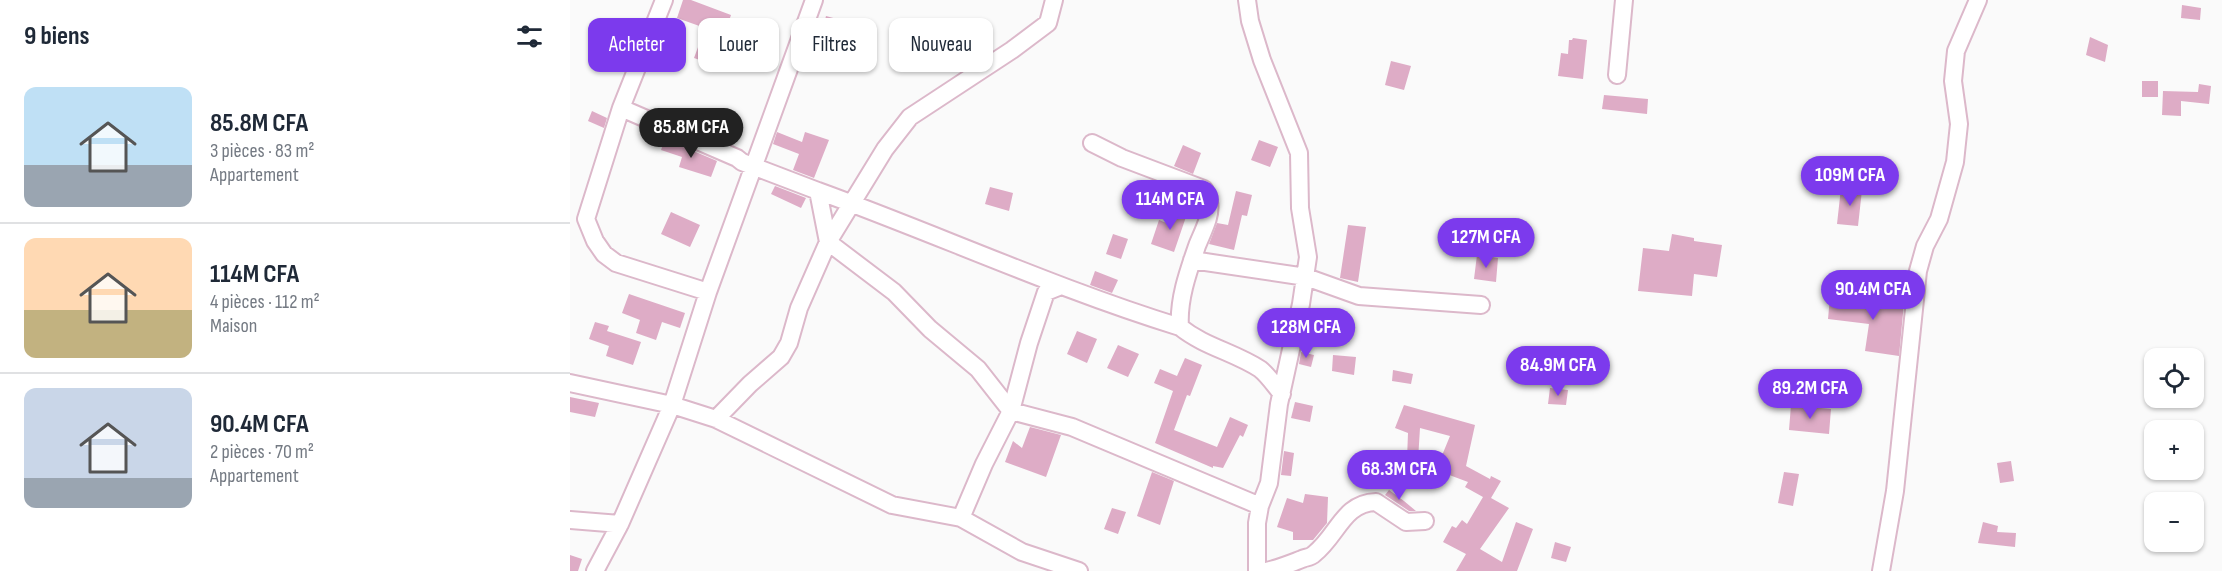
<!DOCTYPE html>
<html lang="fr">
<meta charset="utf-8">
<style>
:root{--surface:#fff;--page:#f6f6f7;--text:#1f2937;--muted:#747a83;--line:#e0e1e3;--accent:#7c3aed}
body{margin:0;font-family:"Sofia Sans Condensed",sans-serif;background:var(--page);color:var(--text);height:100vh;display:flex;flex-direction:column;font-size:22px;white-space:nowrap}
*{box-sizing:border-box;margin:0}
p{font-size:20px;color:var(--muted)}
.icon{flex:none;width:33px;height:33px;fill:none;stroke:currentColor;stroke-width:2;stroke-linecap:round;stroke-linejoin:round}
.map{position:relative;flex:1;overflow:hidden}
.sheet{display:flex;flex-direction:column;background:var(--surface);width:570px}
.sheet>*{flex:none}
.hud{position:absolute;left:18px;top:18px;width:570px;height:54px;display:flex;gap:12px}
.buttons{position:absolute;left:1574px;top:348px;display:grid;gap:12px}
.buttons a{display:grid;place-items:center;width:60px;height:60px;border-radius:12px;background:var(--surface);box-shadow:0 2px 4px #0004;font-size:30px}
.price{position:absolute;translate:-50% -51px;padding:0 14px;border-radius:21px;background:var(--accent);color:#fff;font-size:20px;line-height:39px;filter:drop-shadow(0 2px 3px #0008)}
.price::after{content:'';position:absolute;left:50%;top:36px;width:18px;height:14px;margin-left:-9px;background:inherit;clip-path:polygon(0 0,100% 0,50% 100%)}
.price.on{background:#222;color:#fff}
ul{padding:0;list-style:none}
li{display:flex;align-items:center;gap:18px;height:150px;padding:0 24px}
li+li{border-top:2px solid var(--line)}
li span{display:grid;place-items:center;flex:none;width:168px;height:120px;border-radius:12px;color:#555}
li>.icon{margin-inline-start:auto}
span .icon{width:72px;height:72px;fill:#fffc;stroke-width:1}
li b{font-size:26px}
h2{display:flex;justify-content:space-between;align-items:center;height:72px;padding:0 24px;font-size:26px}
.pill{padding:0 21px;border-radius:12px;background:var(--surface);box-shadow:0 2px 4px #0004;font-size:21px;line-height:54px}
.pill.on{background:var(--accent);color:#fff}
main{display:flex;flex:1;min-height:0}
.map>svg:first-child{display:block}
</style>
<main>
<section class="sheet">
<h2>9 biens<svg class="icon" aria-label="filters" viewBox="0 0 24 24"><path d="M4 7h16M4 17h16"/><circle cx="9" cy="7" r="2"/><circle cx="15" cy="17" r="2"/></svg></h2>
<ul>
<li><span style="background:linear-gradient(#bfe0f5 65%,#9aa5b1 0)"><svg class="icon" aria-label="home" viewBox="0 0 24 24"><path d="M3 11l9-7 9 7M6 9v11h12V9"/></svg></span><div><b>85.8M CFA</b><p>3 pièces · 83 m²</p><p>Appartement</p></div></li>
<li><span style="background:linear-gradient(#ffd9b3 60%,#c2b280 0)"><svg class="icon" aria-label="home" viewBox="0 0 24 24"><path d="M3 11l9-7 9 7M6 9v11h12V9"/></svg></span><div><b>114M CFA</b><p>4 pièces · 112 m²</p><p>Maison</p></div></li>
<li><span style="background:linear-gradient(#c9d6e8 75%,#9aa5b1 0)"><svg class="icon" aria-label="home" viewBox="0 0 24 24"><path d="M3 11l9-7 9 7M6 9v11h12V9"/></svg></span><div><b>90.4M CFA</b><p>2 pièces · 70 m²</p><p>Appartement</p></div></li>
</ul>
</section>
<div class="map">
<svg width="1652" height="571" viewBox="0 0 1652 571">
<rect width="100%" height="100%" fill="#fafafa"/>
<path fill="#deacc6" d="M113,0H121L161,15L144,65L124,58L135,28L107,18Z
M1612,5L1631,8L1630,20L1611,18Z
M256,16L278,22L274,37L252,32Z
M1520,37L1538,45L1535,62L1516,55Z
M1003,38L1017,40L1013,79L988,76L991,53L998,54L999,40H1002Z
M821,61L841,66L834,90L815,85Z
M1572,81H1588V97H1572Z
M1629,84L1641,86L1639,104L1611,101V116L1592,115L1593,91L1628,92Z
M1034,95L1078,99L1077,114L1032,109Z
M22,111L37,118L34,128L18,121Z
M207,132L232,142L235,132L259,140L244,178L223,170L229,154L203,144Z
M95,139L147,161L141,177L109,167L112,157L91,150Z
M689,140L708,147L700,167L681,160Z
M613,145L631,153L623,174L604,166Z
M205,186L236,198L231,208L201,194Z
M420,187L443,193L439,211L415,204Z
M1271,188L1292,190L1288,226L1267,224Z
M666,191L682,195L677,216L672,215L664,250L639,244L647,223L658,225Z
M606,206L618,211L604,252L581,244L589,220L599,224Z
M101,212L130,225L120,247L91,234Z
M778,225L796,227L788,282L770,278Z
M894,226L911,228L910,248L892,246Z
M543,234L558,239L551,259L536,254Z
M1102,234L1124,238V241L1152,245L1147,277L1124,274L1122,296L1068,291L1073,248L1099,251Z
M907,255L928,258L926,282L904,279Z
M525,271L548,280L542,293L520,285Z
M59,294L115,313L110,328L92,322L86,340L66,333L70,320L52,313Z
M1260,297L1303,301V298L1334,303L1329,356L1295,351L1299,324L1258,319Z
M25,322L39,326L37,331L71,342L63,365L36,356L39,346L19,339Z
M507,331L527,339L517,363L497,354Z
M548,345L569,354L558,377L537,368Z
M731,352L744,355L741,367L729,364Z
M763,355L786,357L784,375L762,371Z
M615,358L632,365L620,396L617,395L604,430L647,447L660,417L678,425L673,437L670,435L653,468L643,466V468L585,443L603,391L584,383L590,369L607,376Z
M823,370L843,374L841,384L822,381Z
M980,388L998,390L996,405L978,404Z
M0,397L29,403L25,417L0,412Z
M725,402L743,406L740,422L721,418Z
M834,405L905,425L896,466L920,479L921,476L931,481L921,498L939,508L910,549L932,562L946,522L963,529L947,571H886L896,554L873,542L882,526L886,528L892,520L897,524L913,497L895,487L898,482L866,470L880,436L850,428L848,460L837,459L838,433L825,428Z
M1221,405L1261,409L1259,434L1219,430Z
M460,427L491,435L476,477L435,462L443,441L452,448Z
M714,451L724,453L721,476L711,475Z
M1441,461L1444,481L1430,483L1427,463Z
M582,472L604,481L590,525L567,516Z
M1214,472L1229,474L1223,506L1208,503Z
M819,490L834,501L846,511H839L815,495Z
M735,494L758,497L757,523L743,540H723V532L707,527L717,498L733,503Z
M542,508L556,512L548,534L534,529Z
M1413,522L1428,526L1427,532L1446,533L1445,547L1408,543Z
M985,542L1001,547L996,562L981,558Z
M0,555L12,559L8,571H0Z"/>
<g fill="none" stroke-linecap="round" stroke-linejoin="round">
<g stroke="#dcb8ca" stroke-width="20">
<path id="minor" d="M94,0L51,108L16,219L25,241L34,254L46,263L138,292
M677,0L680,21L692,60L729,153L730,208L738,257L731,304L709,404L699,483L690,506L687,523V571
M1047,75L1054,0
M51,108L167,158L172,162L248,191L258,242L324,292L360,329L408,369L441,411L459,343L476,292L491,286
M522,143L552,158L634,189C636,193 639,198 639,202C642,216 632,233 627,246C618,272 608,300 610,327C635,347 664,352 690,369C698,375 705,386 712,394
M248,191C369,235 487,289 610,327
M622,260L736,277L789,296L911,305
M0,383L102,405L146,419L322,505L391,518L452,552L509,571
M146,419L180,384L211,357L219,343L229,308L258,242L315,149L340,117L442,50L478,23L484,0
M391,518L414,464L441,411L502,427L690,506
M0,520L50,524
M25,571L50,524L102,405L138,292L244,0
M696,571C710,568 719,564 732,559C736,557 740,558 744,554C768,535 773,503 806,502L836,522L855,521
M1311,571L1325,491L1348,271L1355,246L1369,219L1385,162L1389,124L1383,81L1386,51L1408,0"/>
</g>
<use href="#minor" stroke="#fff" stroke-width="16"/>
</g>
</svg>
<div class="buttons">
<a><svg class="icon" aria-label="locate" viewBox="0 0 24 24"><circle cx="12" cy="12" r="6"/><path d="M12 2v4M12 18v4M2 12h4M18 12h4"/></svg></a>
<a>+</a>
<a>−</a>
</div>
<b class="price on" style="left:121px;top:159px">85.8M CFA</b>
<b class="price" style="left:1280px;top:207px">109M CFA</b>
<b class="price" style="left:600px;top:231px">114M CFA</b>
<b class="price" style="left:916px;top:269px">127M CFA</b>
<b class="price" style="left:1303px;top:321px">90.4M CFA</b>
<b class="price" style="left:736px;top:359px">128M CFA</b>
<b class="price" style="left:988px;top:397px">84.9M CFA</b>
<b class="price" style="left:1240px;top:420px">89.2M CFA</b>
<b class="price" style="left:829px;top:501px">68.3M CFA</b>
<div class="hud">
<a class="pill on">Acheter</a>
<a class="pill">Louer</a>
<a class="pill">Filtres</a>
<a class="pill">Nouveau</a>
</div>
</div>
</main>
